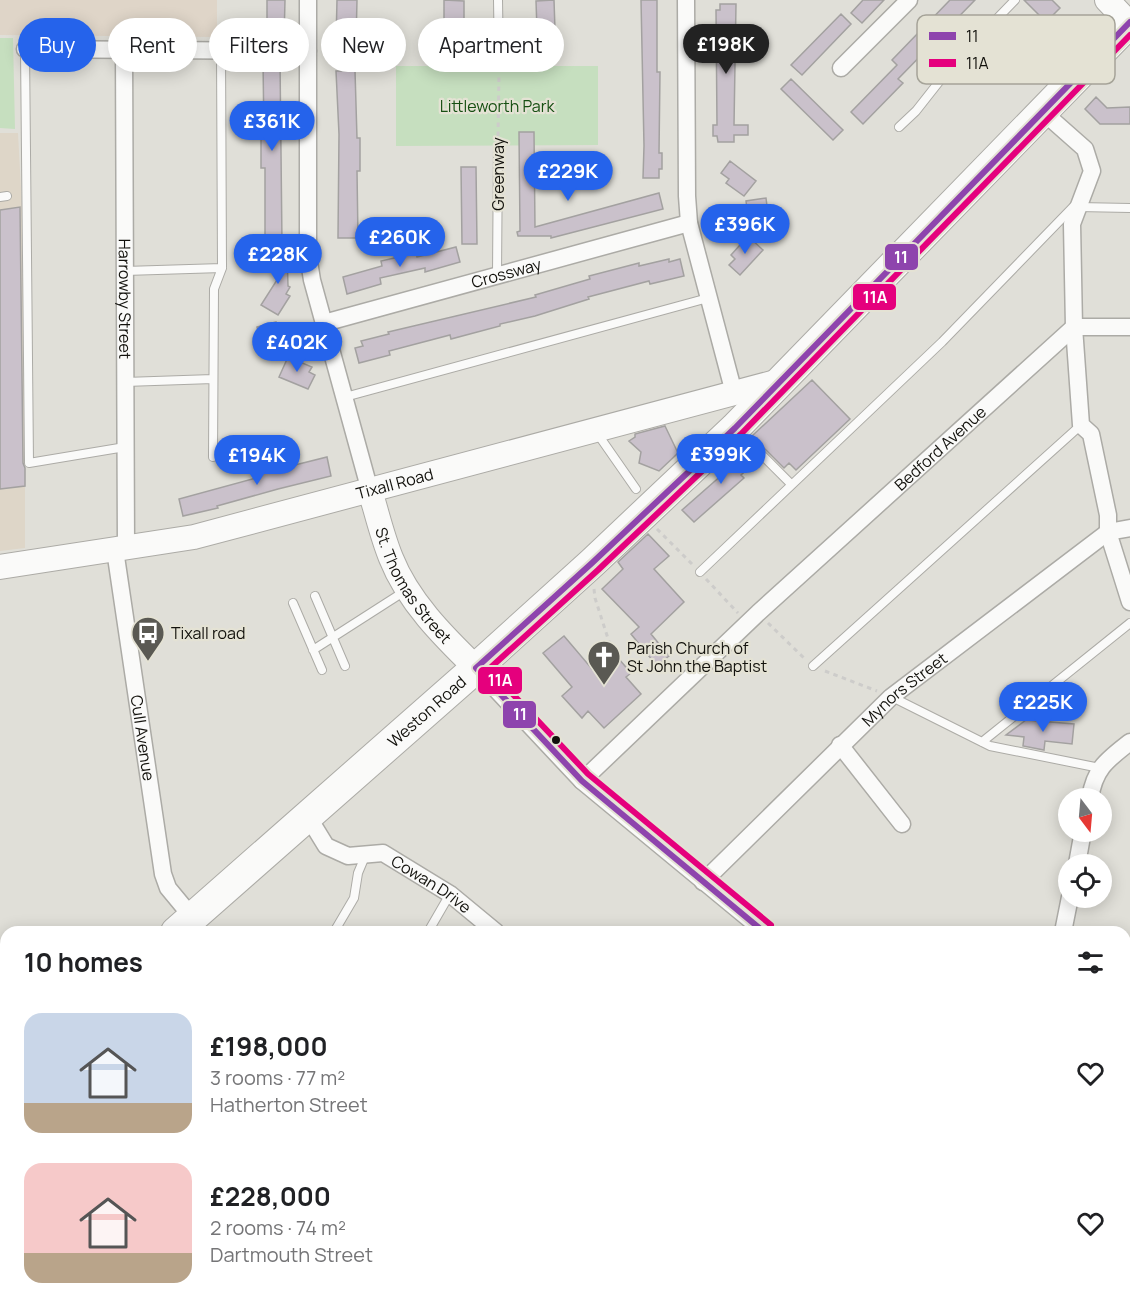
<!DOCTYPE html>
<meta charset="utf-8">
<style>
:root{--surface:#fff;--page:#f2f2f2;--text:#202124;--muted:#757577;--accent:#2563eb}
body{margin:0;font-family:Manrope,sans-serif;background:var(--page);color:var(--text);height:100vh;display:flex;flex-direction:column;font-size:22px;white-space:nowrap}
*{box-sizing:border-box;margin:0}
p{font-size:20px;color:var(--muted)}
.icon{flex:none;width:33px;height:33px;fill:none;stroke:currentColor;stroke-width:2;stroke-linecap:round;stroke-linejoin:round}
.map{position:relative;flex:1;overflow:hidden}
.details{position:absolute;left:0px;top:926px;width:1131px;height:386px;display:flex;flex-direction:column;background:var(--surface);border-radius:18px 18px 0 0;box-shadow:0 3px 15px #0003}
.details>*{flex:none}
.top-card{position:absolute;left:18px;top:18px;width:600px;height:54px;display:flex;gap:12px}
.needle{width:39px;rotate:164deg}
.buttons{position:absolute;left:1058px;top:788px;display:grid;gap:12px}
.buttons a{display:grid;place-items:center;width:54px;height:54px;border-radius:50%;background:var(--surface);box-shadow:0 3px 15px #0003;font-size:30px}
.price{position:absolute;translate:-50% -51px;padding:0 14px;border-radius:21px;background:var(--accent);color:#fff;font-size:20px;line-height:39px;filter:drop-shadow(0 2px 3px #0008)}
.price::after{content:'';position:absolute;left:50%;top:36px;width:18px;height:14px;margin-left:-9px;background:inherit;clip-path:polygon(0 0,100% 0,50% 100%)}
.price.selected{background:#222;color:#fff}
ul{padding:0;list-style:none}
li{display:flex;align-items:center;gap:18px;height:150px;padding:0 24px}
li span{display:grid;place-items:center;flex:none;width:168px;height:120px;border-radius:18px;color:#555}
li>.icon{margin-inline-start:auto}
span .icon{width:72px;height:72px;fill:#fffc;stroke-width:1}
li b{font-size:26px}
h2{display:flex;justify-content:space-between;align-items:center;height:72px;padding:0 24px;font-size:26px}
.pill{padding:0 21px;border-radius:27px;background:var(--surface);box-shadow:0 3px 15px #0003;font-size:21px;line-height:54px}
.pill.selected{background:var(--accent);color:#fff}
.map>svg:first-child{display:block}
</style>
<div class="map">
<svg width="1130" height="1310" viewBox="0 0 1130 1310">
<rect width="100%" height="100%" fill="#e0dfd8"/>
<path fill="#d9d6c7" d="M6,1124V1305H602L608,1310H0V1129Z"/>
<path fill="#ded6c8" d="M0,133H18L22,207L25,486V548L0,551Z"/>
<path fill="#dfd5c8" d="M0,0H217V37L0,35Z"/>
<path fill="#c6dfbf" d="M0,38H13L15,129L0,128Z
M396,66H598V145L396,146Z
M6,1157V1305H35L36,1310H0V1159Z"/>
<path fill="#cac1cb" stroke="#a3a1a0" stroke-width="1.5" d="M267,0H285L284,40H267Z
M337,0H357L356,42H336Z
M444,0L464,1V28L444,27Z
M554,0L555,30H537L536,1Z
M641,0H657V72H660L659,153H662V169H659V178H643L644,146Z
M863,0H884L862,23L851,13Z
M950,0H975L898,79L903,83L863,124L851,112L897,65L892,60Z
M1024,0H1052L1060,8L1046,22Z
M720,4H736L734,125H748V135H734V142H718L717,136H713V125H717L716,10H720Z
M841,14L851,24L802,75L791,65Z
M458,29L490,30L492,32V49L457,48Z
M505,32H541V50L505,49Z
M263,61H280L282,244H265V168H261V136H264Z
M336,71H355L357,138H360V171H357L358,238H338L339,134Z
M791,79L843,130L833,140L781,89Z
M1096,97L1107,108L1130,107V124H1100L1085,109Z
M519,132H534L535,227L659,193L663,209L551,238V236H518L517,232L520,231Z
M730,161L756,181L744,196L726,183L729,179L721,173Z
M461,167H476L477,244H462Z
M766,198L770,230L750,233L746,201Z
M20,207L23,463L25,468V486L0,489V210Z
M748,236L763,250L740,275L729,265L735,259L731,255Z
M456,247L460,262L425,272V268L380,278L381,284L347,294L343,277L382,266L381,261L416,253L417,257Z
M272,252H287L288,286L290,287L286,294L290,296L278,315L261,305L284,269H273Z
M669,259V262L680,259L684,276L650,284L649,281L588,297L589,299L535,316L500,324V326L451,339L450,335L389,351L390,355L359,363L355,348L363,346L361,341L389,334L388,332L536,297L535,295L590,279L589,276L639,263V266Z
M276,322L283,353L264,358L257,327Z
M288,357L312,367L309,372L315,375L308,389L279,377Z
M812,380L850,419L796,470L789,463L784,468L752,436Z
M665,426L678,453L659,471L639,463L641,452L629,441L635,437V434Z
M743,445L758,460L741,475L744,478L694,522L682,510L740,459L734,453Z
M327,457L331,476L278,489L217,506L218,508L183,516L179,499L260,477L259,474Z
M648,534L669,556L654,569L684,602L651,634L669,656L657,666L631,634L639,627L602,589L623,569L618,562Z
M564,636L592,669L612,651L631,673L626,677L641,694L604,728L588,711L582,718L562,696L572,687L543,653Z
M1026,720L1074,724L1072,744L1045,741L1044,750L1023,746L1024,737L1006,735Z"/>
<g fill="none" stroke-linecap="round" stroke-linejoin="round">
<g stroke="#acaba6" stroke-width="10">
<path id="lane" d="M498,0L499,63
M25,49L29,463L125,447
M899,127L916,111L953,64L1015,0
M0,197L7,196
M1078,207L1130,208
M125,271L222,268L221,50
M497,275L498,146
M125,382L213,379
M345,397L708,298
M739,432L791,484
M597,433L636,489
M213,457L214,289L222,268
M700,572L942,342L1074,206
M315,596L345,666
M293,603L322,670
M313,650L405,591
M813,666L1081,425
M892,697L990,746L1100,768
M982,742L1130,623
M334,932L354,898L358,873L366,854
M428,932L450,894
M0,992L6,1008
M1125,1173L1130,1174
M448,1305L452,1310
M513,1305L520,1310
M256,1310L263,1305
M838,1310L840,1305"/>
</g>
<g stroke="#acaba6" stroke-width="19">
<g id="street">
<path d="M308,0V255L312,280L370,491"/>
<path d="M686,0L687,196L689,223L734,393"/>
<path d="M25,49L308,51"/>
<path id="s1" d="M124,50L126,548"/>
<path d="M841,68L909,0"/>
<path d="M1042,111L1085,149L1092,171L1072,224L1074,327L1081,425L1091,434L1108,515V532L1130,602"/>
<path id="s2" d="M324,323L689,223"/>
<path id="s3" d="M115,550L163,874L168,888L192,917"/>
<path d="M476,668L582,781L765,932"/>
<path d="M840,745L902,824"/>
<path id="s4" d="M582,781L758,613L1074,327H1130"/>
<path d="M1090,798C1095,768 1107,760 1130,742"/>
<path id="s5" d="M307,815L326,846L348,856L383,853L450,894L496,932"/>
<path d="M1077,864L1083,831"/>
<path id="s6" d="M703,882L891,697L1108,532L1130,528"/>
<path d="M1063,932L1070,897"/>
<path d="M1125,1265L1130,1266"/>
<path d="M688,1310L691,1305"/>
<path d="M1001,1310L1002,1305"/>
</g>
</g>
<g stroke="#acaba6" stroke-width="26">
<g id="secondary">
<path d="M1107,0L1130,24"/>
<path id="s7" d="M370,491C377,513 382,536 391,558C408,601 443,636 476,668"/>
<path id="s8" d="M0,567L194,537L783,380"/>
</g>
</g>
<g stroke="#acaba6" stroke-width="32">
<g id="highway">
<path id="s9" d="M176,932L476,668L592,563L735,428L1130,22"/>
<path d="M0,1092L6,1086"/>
</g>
</g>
<path stroke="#cdccca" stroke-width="3" stroke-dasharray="4.5 4.5" stroke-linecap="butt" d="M498,136L499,73
M657,529L693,565
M706,579L738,613
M594,589L595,598L612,651
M768,623L806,660
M825,671L877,691
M0,1154L6,1144
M35,1305L36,1310
M195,1305L198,1310
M814,1310L816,1305"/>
<use href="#lane" stroke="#fafaf9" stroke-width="8"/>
<use href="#street" stroke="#fafaf9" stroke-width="16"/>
<use href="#secondary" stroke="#fafaf9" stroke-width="24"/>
<use href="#highway" stroke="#fafaf9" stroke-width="30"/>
<g stroke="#e4e2d4" stroke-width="10">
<path id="bus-1" d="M764,932L582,781L476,668L592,563L735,428L1130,22"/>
</g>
<g stroke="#e4e2d4" stroke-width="10">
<path id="bus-2" d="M771,925L588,774L489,669L598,570L741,434L1130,35"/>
</g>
<use href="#bus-1" stroke="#8e44ad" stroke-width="6"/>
<use href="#bus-2" stroke="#e5007d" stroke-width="6"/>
</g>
<defs>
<g id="bus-pin" transform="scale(1.725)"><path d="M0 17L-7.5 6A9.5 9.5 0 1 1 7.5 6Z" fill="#5a5953" stroke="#e4e2d4"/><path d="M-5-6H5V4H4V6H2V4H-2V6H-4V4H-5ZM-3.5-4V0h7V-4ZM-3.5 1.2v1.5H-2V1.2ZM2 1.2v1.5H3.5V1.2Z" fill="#fff"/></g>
<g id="church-pin" transform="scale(1.725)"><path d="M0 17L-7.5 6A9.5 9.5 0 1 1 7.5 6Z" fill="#5a5953" stroke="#e4e2d4"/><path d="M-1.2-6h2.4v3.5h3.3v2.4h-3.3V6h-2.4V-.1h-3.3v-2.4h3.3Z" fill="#fff"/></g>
</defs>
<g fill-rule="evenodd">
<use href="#bus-pin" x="148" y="633"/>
<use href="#church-pin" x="604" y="657"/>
</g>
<circle fill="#12110c" stroke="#e4e2d4" stroke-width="2" cx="556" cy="740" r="5"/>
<g text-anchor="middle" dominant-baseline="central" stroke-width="4.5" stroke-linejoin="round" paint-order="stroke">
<g font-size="16" fill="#164f12" stroke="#e4e2d4">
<text x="497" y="106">Littleworth Park</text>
</g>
<g font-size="16" fill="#12110c" stroke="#e4e2d4">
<text transform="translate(498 174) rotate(-90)">Greenway</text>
<text stroke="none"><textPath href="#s2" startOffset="189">Crossway</textPath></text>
<text stroke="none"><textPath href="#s1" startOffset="249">Harrowby Street</textPath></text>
<text stroke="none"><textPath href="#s4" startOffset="489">Bedford Avenue</textPath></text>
<text stroke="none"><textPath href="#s8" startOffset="404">Tixall Road</textPath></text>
<text stroke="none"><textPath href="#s7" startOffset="105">St. Thomas Street</textPath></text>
<text stroke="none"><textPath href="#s6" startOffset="279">Mynors Street</textPath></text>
<text stroke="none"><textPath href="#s9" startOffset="334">Weston Road</textPath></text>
<text stroke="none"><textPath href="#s3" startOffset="190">Cull Avenue</textPath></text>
<text stroke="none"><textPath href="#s5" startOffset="153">Cowan Drive</textPath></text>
</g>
<g font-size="16" fill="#12110c" stroke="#e4e2d4" text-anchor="start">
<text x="171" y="633">Tixall road</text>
<text x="627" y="648">Parish Church of<tspan x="627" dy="18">St John the Baptist</tspan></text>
</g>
</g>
<rect x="917" y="15" width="198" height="69" rx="9" fill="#e4e2d4" stroke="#a5a398" stroke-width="1.5"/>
<rect x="929" y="32" width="27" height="8" fill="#8e44ad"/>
<rect x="929" y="59" width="27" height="8" fill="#e5007d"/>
<g font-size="16" fill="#12110c">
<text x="966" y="42">11</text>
<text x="966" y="69">11A</text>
</g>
<g stroke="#e4e2d4" stroke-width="2">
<rect x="884" y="243" width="35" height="28" rx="6" fill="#8e44ad"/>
<rect x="852" y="283" width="45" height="28" rx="6" fill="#e5007d"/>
<rect x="477" y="666" width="46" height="29" rx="6" fill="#e5007d"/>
<rect x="502" y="700" width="35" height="29" rx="6" fill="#8e44ad"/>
</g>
<g font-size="16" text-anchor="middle" font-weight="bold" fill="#fff">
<text x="901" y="263">11</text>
<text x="875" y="303">11A</text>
<text x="500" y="686">11A</text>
<text x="520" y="720">11</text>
</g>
</svg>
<div class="buttons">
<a><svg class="needle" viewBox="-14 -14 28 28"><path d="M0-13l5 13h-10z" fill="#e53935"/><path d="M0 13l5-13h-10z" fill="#757577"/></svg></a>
<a><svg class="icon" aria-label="locate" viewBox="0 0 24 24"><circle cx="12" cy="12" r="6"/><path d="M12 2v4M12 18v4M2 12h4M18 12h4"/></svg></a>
</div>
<b class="price selected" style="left:726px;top:75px">£198K</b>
<b class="price" style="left:272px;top:152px">£361K</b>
<b class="price" style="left:568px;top:202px">£229K</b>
<b class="price" style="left:745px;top:255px">£396K</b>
<b class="price" style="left:400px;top:268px">£260K</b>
<b class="price" style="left:278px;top:285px">£228K</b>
<b class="price" style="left:297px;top:373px">£402K</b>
<b class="price" style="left:721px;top:485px">£399K</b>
<b class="price" style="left:257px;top:486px">£194K</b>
<b class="price" style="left:1043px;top:733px">£225K</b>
<div class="top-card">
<a class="pill selected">Buy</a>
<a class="pill">Rent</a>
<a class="pill">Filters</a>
<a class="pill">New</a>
<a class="pill">Apartment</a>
</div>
<section class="details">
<h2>10 homes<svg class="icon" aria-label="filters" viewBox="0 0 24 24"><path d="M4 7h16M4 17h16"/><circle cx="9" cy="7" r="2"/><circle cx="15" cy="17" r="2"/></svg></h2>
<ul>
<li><span style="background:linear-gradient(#c9d6e8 75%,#b9a48a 0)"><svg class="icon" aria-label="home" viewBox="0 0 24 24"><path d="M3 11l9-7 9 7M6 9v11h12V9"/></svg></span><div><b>£198,000</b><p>3 rooms · 77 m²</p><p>Hatherton Street</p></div><svg class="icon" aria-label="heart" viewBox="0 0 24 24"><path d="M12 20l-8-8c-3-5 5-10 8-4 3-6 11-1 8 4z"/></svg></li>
<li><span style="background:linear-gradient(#f6c9c9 75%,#b9a48a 0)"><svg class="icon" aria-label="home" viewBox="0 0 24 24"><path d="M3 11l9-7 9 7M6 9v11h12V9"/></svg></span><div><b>£228,000</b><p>2 rooms · 74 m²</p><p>Dartmouth Street</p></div><svg class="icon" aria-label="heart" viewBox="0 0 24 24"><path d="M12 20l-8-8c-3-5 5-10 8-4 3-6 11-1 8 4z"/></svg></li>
</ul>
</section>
</div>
